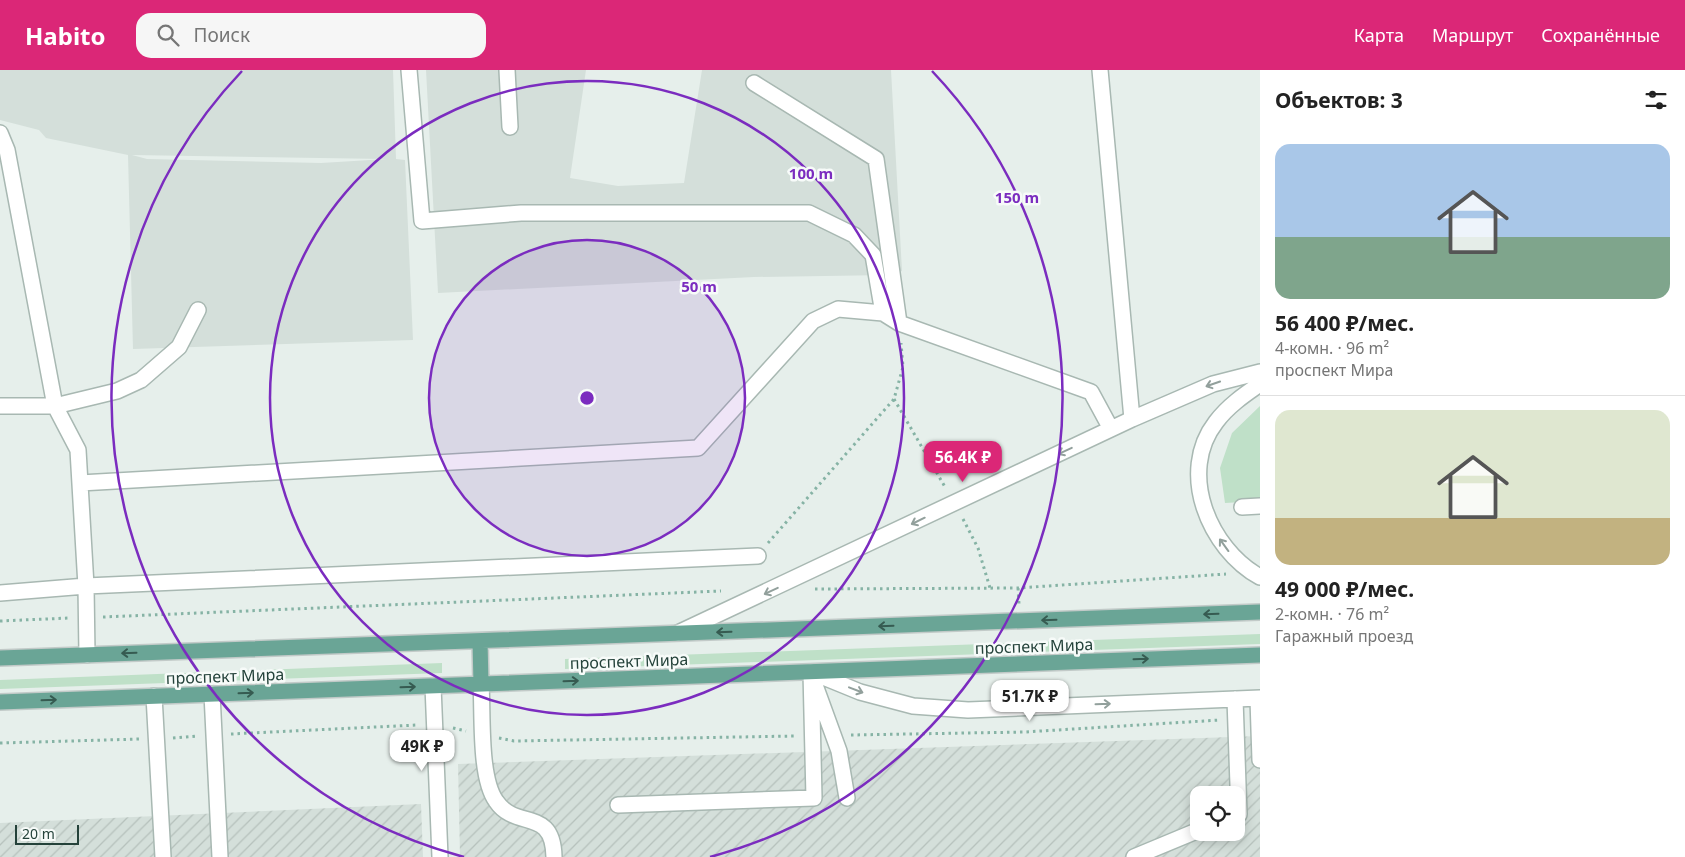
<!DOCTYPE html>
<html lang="ru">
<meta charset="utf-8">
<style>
:root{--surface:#fff;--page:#f6f6f6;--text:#222;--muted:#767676;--line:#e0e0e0;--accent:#db2777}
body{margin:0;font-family:"Noto Sans",sans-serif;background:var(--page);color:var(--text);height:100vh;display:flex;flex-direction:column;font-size:19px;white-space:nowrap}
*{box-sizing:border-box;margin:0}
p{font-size:16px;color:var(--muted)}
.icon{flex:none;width:28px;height:28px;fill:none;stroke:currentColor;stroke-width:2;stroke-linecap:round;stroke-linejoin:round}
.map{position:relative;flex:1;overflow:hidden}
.details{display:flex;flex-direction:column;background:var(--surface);width:425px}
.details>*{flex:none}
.fabs{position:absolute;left:1190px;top:716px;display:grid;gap:10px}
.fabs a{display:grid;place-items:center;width:55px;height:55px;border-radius:10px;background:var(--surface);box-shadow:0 2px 12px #0003;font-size:25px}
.scale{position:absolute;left:15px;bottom:12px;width:64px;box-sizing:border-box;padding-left:5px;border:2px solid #24423a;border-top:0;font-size:14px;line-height:18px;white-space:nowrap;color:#24423a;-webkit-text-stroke:4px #f7fbf9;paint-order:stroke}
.price{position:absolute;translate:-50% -42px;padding:0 11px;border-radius:10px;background:#fff;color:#222;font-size:16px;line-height:32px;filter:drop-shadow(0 1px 2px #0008)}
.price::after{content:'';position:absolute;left:50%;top:30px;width:15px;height:11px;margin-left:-8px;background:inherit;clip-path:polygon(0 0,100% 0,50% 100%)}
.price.current{background:var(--accent);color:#fff}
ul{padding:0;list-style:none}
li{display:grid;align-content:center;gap:10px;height:265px;padding:0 15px}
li+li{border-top:1px solid var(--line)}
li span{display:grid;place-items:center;height:155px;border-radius:15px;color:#555}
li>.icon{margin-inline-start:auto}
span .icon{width:90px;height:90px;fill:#fffc;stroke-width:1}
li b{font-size:21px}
h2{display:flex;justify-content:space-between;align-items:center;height:60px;padding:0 15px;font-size:21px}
header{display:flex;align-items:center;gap:30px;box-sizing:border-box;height:70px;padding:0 25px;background:var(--accent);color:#fff}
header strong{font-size:24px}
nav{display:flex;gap:28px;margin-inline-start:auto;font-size:18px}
.search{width:350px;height:45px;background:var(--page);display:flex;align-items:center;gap:12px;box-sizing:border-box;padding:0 18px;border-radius:15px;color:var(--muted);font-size:19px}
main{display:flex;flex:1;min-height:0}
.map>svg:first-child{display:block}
</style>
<header>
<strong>Habito</strong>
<div class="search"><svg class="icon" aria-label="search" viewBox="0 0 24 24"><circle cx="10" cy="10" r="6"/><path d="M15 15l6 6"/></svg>Поиск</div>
<nav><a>Карта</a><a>Маршрут</a><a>Сохранённые</a></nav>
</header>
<main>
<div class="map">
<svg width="1260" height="787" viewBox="0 0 1260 787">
<defs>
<pattern id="industrial-furrows" width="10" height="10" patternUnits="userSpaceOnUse" patternTransform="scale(1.25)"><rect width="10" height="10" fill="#d4dfda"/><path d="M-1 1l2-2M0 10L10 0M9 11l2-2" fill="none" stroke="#b6c1bc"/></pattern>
</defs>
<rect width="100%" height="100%" fill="#e6efeb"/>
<path fill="#d4dfda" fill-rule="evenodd" d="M0,0H393L396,89L405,90L413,270L133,279L128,85L46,68L39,60L0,50ZM132,85L386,89H387L321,93L147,89Z
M426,0H586L570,108L618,116L684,113L702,0H891L902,201L888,205L754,207L438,223Z"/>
<path fill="url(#industrial-furrows)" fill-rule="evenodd" d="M1260,666V787H460L458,694ZM1199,725H1236V762H1199Z
M421,734L423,787H0V753Z"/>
<path fill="#bfe0c8" d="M1260,336V431L1225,433L1220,398L1232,363Z
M1260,564V574L565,599V589Z
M442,593V603L0,619V610Z"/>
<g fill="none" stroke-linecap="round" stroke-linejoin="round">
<g stroke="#a8b8b2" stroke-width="18">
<path id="minor" d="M409,0L422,151L521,143H809L854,165L873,185L883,243
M507,0L510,57
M1100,0L1132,349
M754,13L876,89L899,253
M0,63L7,80L55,336L78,380L86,516L758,486
M1260,314C1244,325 1228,336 1216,352C1177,402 1209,479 1260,507
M0,336H55L117,321L141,310L179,277L198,240
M80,413L698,378L813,251L838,239L883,243L899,253L1091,322L1111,359
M1242,437L1260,436
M0,523L86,516L87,585
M678,563L1132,349L1213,314L1260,302
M811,602L860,622L913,636L968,640L1260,628
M481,614C483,645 479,707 496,731C516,761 553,736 554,787
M815,615L839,681L847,728
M433,616L440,787
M212,624L220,787
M154,626L163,787
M1235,629L1239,744L1236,745
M1258,629L1260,690
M618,735L814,728L811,602
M1134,787L1199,760"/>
</g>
<g stroke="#c2cac8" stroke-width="18">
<path id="major" d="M480,571L481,614
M0,588L1260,542
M0,632L1260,585"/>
</g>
<path stroke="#86b3a5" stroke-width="3" stroke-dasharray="2.5 4" stroke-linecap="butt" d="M894,329L945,417
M963,449L978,478L990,518
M768,473L894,329L903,297L901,273
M1018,518L1019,534
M815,519L1018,518L1226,504
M103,547L721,521
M0,551L69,548
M453,658L466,661
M231,664L417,655
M851,665L1025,662L1220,650
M173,668L197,666
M499,668L514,671L795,666
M0,673L140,669"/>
<use href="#minor" stroke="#fff" stroke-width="15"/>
<use href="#major" stroke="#6aa596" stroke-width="15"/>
</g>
<defs><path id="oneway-shaft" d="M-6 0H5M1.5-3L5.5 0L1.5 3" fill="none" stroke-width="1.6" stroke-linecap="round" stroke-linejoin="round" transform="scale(1.25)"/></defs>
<g stroke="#92a09c">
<use href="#oneway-shaft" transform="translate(1213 314) rotate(161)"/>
<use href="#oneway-shaft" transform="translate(1065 381) rotate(155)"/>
<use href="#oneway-shaft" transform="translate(918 451) rotate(154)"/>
<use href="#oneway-shaft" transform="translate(1224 475) rotate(-126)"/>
<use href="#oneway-shaft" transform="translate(771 521) rotate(155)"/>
<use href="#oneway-shaft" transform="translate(856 620) rotate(21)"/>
<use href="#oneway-shaft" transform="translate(1103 634) rotate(-2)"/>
</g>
<g stroke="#365b51">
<use href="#oneway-shaft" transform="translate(1211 544) rotate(178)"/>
<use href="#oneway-shaft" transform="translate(1049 550) rotate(178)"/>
<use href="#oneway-shaft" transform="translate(886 556) rotate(178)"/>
<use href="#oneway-shaft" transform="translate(724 562) rotate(178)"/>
<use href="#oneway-shaft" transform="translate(129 583) rotate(178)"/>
<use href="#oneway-shaft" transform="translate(1141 589) rotate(-2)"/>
<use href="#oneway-shaft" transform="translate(571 611) rotate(-2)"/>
<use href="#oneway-shaft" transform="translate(408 617) rotate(-2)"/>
<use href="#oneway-shaft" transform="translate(246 623) rotate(-2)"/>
<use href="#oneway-shaft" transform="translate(49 630) rotate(-2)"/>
</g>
<circle cx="587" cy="328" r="158" fill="#7b2cbf" fill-opacity=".12"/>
<g fill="none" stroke="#7b2cbf" stroke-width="2.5">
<circle cx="587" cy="328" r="158"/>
<circle cx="587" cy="328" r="317"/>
<path d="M464 787A475 475 0 0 1 242 1M932 1A475 475 0 0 1 710 787"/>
</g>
<g text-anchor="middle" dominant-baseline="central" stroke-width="5" stroke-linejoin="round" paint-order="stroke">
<g font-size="16" fill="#24423a" stroke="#f7fbf9">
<text transform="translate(1034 576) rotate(-2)">проспект Мира</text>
<text transform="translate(629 591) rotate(-2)">проспект Мира</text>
<text transform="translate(225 606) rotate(-2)">проспект Мира</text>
</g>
</g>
<circle cx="587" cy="328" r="8" fill="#7b2cbf" stroke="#f7fbf9" stroke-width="2.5"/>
<g font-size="15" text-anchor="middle" font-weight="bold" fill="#7b2cbf" stroke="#f7fbf9" stroke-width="5" stroke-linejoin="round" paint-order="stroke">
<text x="811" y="109">100 m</text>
<text x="1017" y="133">150 m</text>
<text x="699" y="222">50 m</text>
</g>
</svg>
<div class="fabs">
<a><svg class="icon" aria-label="locate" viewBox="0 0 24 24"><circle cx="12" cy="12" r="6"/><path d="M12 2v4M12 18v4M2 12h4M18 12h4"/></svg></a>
</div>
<div class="scale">20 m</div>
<b class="price current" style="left:963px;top:413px">56.4K ₽</b>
<b class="price" style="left:1030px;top:652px">51.7K ₽</b>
<b class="price" style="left:422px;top:702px">49K ₽</b>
</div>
<section class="details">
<h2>Объектов: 3<svg class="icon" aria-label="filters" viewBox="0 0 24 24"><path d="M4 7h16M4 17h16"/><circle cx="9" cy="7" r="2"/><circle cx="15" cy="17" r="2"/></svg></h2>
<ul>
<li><span style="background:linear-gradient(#a9c7e8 60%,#7fa58c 0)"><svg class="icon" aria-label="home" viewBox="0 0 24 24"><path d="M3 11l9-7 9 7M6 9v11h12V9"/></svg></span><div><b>56 400 ₽/мес.</b><p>4-комн. · 96 m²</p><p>проспект Мира</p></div></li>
<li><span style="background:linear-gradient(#dfe7d0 70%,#c2b280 0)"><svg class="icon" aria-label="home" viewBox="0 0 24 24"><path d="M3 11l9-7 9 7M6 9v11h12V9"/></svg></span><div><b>49 000 ₽/мес.</b><p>2-комн. · 76 m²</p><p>Гаражный проезд</p></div></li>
</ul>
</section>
</main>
